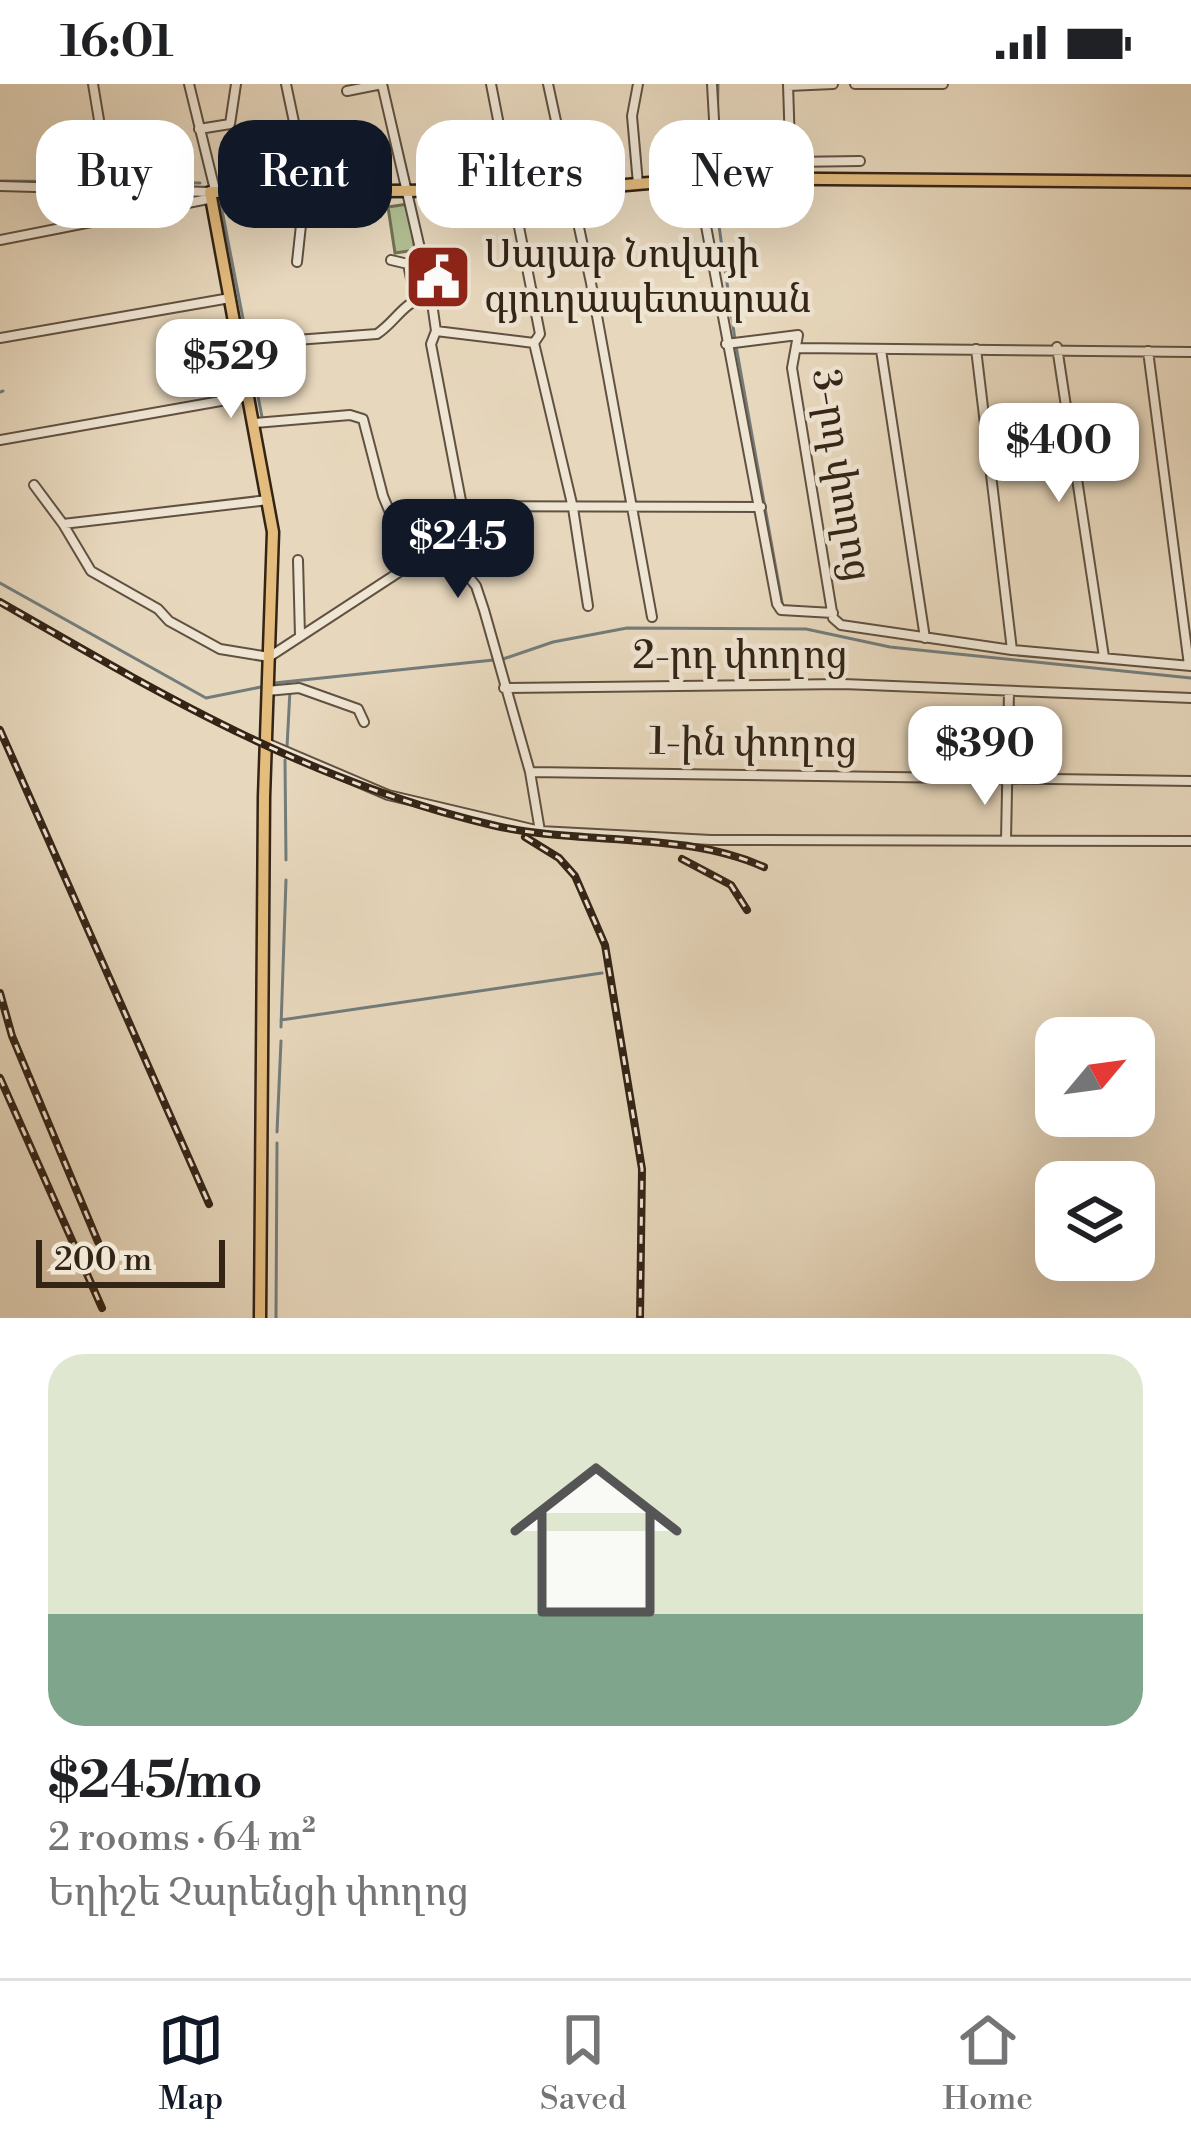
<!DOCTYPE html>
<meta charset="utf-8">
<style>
:root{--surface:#fff;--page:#f2f2f2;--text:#202124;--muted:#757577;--line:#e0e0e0;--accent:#111827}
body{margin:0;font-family:"Libre Bodoni","Noto Serif Armenian",serif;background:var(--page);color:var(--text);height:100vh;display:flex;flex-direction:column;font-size:45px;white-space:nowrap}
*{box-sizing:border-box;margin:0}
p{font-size:39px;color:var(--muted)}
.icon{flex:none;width:66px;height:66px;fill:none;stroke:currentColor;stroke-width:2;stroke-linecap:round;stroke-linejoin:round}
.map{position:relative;height:1234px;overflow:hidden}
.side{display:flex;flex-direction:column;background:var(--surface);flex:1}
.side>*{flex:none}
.top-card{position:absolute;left:36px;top:36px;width:1119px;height:108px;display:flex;gap:24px}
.needle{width:78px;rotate:61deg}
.fabs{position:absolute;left:1035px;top:933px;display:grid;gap:24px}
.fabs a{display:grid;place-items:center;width:120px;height:120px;border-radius:24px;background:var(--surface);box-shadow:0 12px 48px #0002;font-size:60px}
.scale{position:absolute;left:36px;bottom:30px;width:189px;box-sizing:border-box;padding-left:12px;border:6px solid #342416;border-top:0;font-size:33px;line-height:42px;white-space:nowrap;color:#342416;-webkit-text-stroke:9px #efe5d3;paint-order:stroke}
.price{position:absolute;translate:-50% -102px;padding:0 27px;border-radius:24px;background:#fff;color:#222;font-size:39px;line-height:78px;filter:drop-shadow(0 3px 6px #0008)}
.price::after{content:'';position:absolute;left:50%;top:72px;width:36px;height:27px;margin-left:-18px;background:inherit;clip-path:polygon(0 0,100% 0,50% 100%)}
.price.current{background:var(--accent);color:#fff}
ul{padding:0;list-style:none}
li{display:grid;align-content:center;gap:24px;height:636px;padding:0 48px}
li span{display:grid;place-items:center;height:372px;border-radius:36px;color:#555}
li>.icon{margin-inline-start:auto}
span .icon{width:216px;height:216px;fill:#fffc;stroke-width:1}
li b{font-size:51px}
.tag{padding:0 42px;border-radius:36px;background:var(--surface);box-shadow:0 12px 48px #0002;font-size:42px;line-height:108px}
.tag.current{background:var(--accent);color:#fff}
.status{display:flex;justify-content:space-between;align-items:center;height:84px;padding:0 60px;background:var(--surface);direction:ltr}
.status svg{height:33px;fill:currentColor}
.menu{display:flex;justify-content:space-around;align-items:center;height:168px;border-top:3px solid var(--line);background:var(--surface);font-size:33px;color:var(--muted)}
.menu a{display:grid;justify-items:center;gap:6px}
.menu .current{color:var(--accent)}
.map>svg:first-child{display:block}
</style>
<div class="status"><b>16:01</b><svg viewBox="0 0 49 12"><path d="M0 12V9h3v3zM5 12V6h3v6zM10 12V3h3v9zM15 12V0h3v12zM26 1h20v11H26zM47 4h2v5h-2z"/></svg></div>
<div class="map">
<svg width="1191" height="1234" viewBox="0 0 1191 1234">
<rect width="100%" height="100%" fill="#e7d7bc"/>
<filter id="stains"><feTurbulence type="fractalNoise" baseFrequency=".00167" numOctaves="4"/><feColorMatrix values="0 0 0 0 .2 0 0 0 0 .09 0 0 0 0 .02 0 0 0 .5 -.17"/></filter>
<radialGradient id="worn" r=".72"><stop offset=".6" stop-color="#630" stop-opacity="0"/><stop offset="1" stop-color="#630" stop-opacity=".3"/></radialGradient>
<path fill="#b3bf92" stroke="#747254" stroke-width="3" d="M408,120L415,166L395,169L388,123Z"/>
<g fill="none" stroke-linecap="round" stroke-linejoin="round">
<path stroke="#737c7a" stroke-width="3" d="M716,88L718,0
M0,97L200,99
M713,99L735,256
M736,262L783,524
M0,308L3,307
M262,333L221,121L297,116
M0,499L206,614L261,603
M274,599L503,575L553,558L627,544L806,545L890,563L1191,594
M287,663L290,606
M285,676L286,776
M281,936L602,889
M281,943L286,796
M277,1048L281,957
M276,1234L277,1059"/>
<g stroke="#615140" stroke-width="12">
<path id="minor" d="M93,0L110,102
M189,0L215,106
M286,0L306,95L297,178
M382,0L431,212L436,247L431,260L462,422
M491,0L540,250L534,259L573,424L588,522
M548,0L591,199L652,533
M788,0L791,94
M855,0H943
M788,2L833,0
M347,7L382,0
M199,45L230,40L236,0
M790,78L860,77
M697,94L777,520L781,526L833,529
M707,94L716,71L712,0
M638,100L632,32L638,0
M0,102L210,108
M0,156L208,115
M391,176L408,180L415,214
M436,247L534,259
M0,254L230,214
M296,256L377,250C398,236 403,216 431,212
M726,260L798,251L792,284L833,534L841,541L1012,566L1191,582
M1057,263L1104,573
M797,264L1191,268
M976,265L1012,566
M881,266L925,554
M1148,267L1189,581
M255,339L350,331L363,335L383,412L406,467
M0,356L249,312
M34,401L63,440L268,416
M462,422L761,423
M63,440L91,487L158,525L169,537L220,565L269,573L410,481L460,482L476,502L484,526L530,688L540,747
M298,476L300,552
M410,481L403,470L462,422
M504,604L843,600L1191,614
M267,607L299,604L358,625L364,638
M266,659L388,711L540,747L711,756L1191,757
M530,688L1191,697
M1006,756L1009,608"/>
</g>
<g stroke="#342416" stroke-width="15">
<path id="major" d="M260,1234L264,713L273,448L210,108L568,106L707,94L1191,98"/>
</g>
<use href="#minor" stroke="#efe5d3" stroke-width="8"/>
<use href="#major" stroke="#e4bc7e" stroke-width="10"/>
<g stroke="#342416" stroke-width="8">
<path id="rail" d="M0,518C162,611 309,698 492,741C579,762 681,746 764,783
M0,646L209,1120
M525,753L559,774L575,792L605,861L642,1085L640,1234
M682,775L731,801L747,826
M0,909L12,952L98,1158
M0,994L102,1224"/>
</g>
<use href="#rail" stroke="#efe5d3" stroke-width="3" stroke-dasharray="9" stroke-linecap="butt"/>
</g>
<defs>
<g id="civic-square" transform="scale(3.45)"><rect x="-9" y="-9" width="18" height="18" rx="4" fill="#8f2418" stroke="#efe5d3"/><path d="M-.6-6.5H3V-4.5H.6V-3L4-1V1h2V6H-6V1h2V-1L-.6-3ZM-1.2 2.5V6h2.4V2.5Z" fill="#fff"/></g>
</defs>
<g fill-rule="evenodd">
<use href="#civic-square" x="438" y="193"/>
</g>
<g text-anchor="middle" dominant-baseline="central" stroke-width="9" stroke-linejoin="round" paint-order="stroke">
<g font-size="39" fill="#342416" stroke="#efe5d3" text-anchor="start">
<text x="484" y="171">Սայաթ Նովայի<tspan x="484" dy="45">գյուղապետարան</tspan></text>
</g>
<g font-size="39" fill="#342416" stroke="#efe5d3">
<text transform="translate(841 391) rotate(81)">3-րդ փողոց</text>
<text x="740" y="572">2-րդ փողոց</text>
<text transform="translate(753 660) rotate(1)">1-ին փողոց</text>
</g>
</g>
<rect width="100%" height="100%" filter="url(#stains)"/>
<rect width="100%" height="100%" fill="url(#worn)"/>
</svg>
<div class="fabs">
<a><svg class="needle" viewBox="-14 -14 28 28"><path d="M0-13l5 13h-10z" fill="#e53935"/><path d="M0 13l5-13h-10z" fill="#757577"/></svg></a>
<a><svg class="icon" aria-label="layers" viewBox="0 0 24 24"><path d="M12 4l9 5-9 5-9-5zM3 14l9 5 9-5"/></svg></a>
</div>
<div class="scale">200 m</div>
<b class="price" style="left:231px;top:337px">$529</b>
<b class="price" style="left:1059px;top:421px">$400</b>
<b class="price current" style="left:458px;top:517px">$245</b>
<b class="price" style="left:985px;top:724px">$390</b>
<div class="top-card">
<a class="tag">Buy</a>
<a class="tag current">Rent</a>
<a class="tag">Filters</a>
<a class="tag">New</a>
</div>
</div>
<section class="side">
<ul>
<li><span style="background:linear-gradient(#dfe7d0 70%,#7fa58c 0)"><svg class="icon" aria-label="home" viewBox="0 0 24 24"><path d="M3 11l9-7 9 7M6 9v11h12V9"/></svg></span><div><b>$245/mo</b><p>2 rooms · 64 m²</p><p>Եղիշե Չարենցի փողոց</p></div></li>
</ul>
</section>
<nav class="menu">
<a class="current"><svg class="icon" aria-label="map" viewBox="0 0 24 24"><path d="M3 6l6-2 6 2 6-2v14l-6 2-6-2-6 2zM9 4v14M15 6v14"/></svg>Map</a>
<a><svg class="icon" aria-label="saved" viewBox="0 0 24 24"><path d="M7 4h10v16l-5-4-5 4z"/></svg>Saved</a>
<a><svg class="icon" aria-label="home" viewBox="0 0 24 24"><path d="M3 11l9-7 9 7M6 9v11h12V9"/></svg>Home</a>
</nav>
